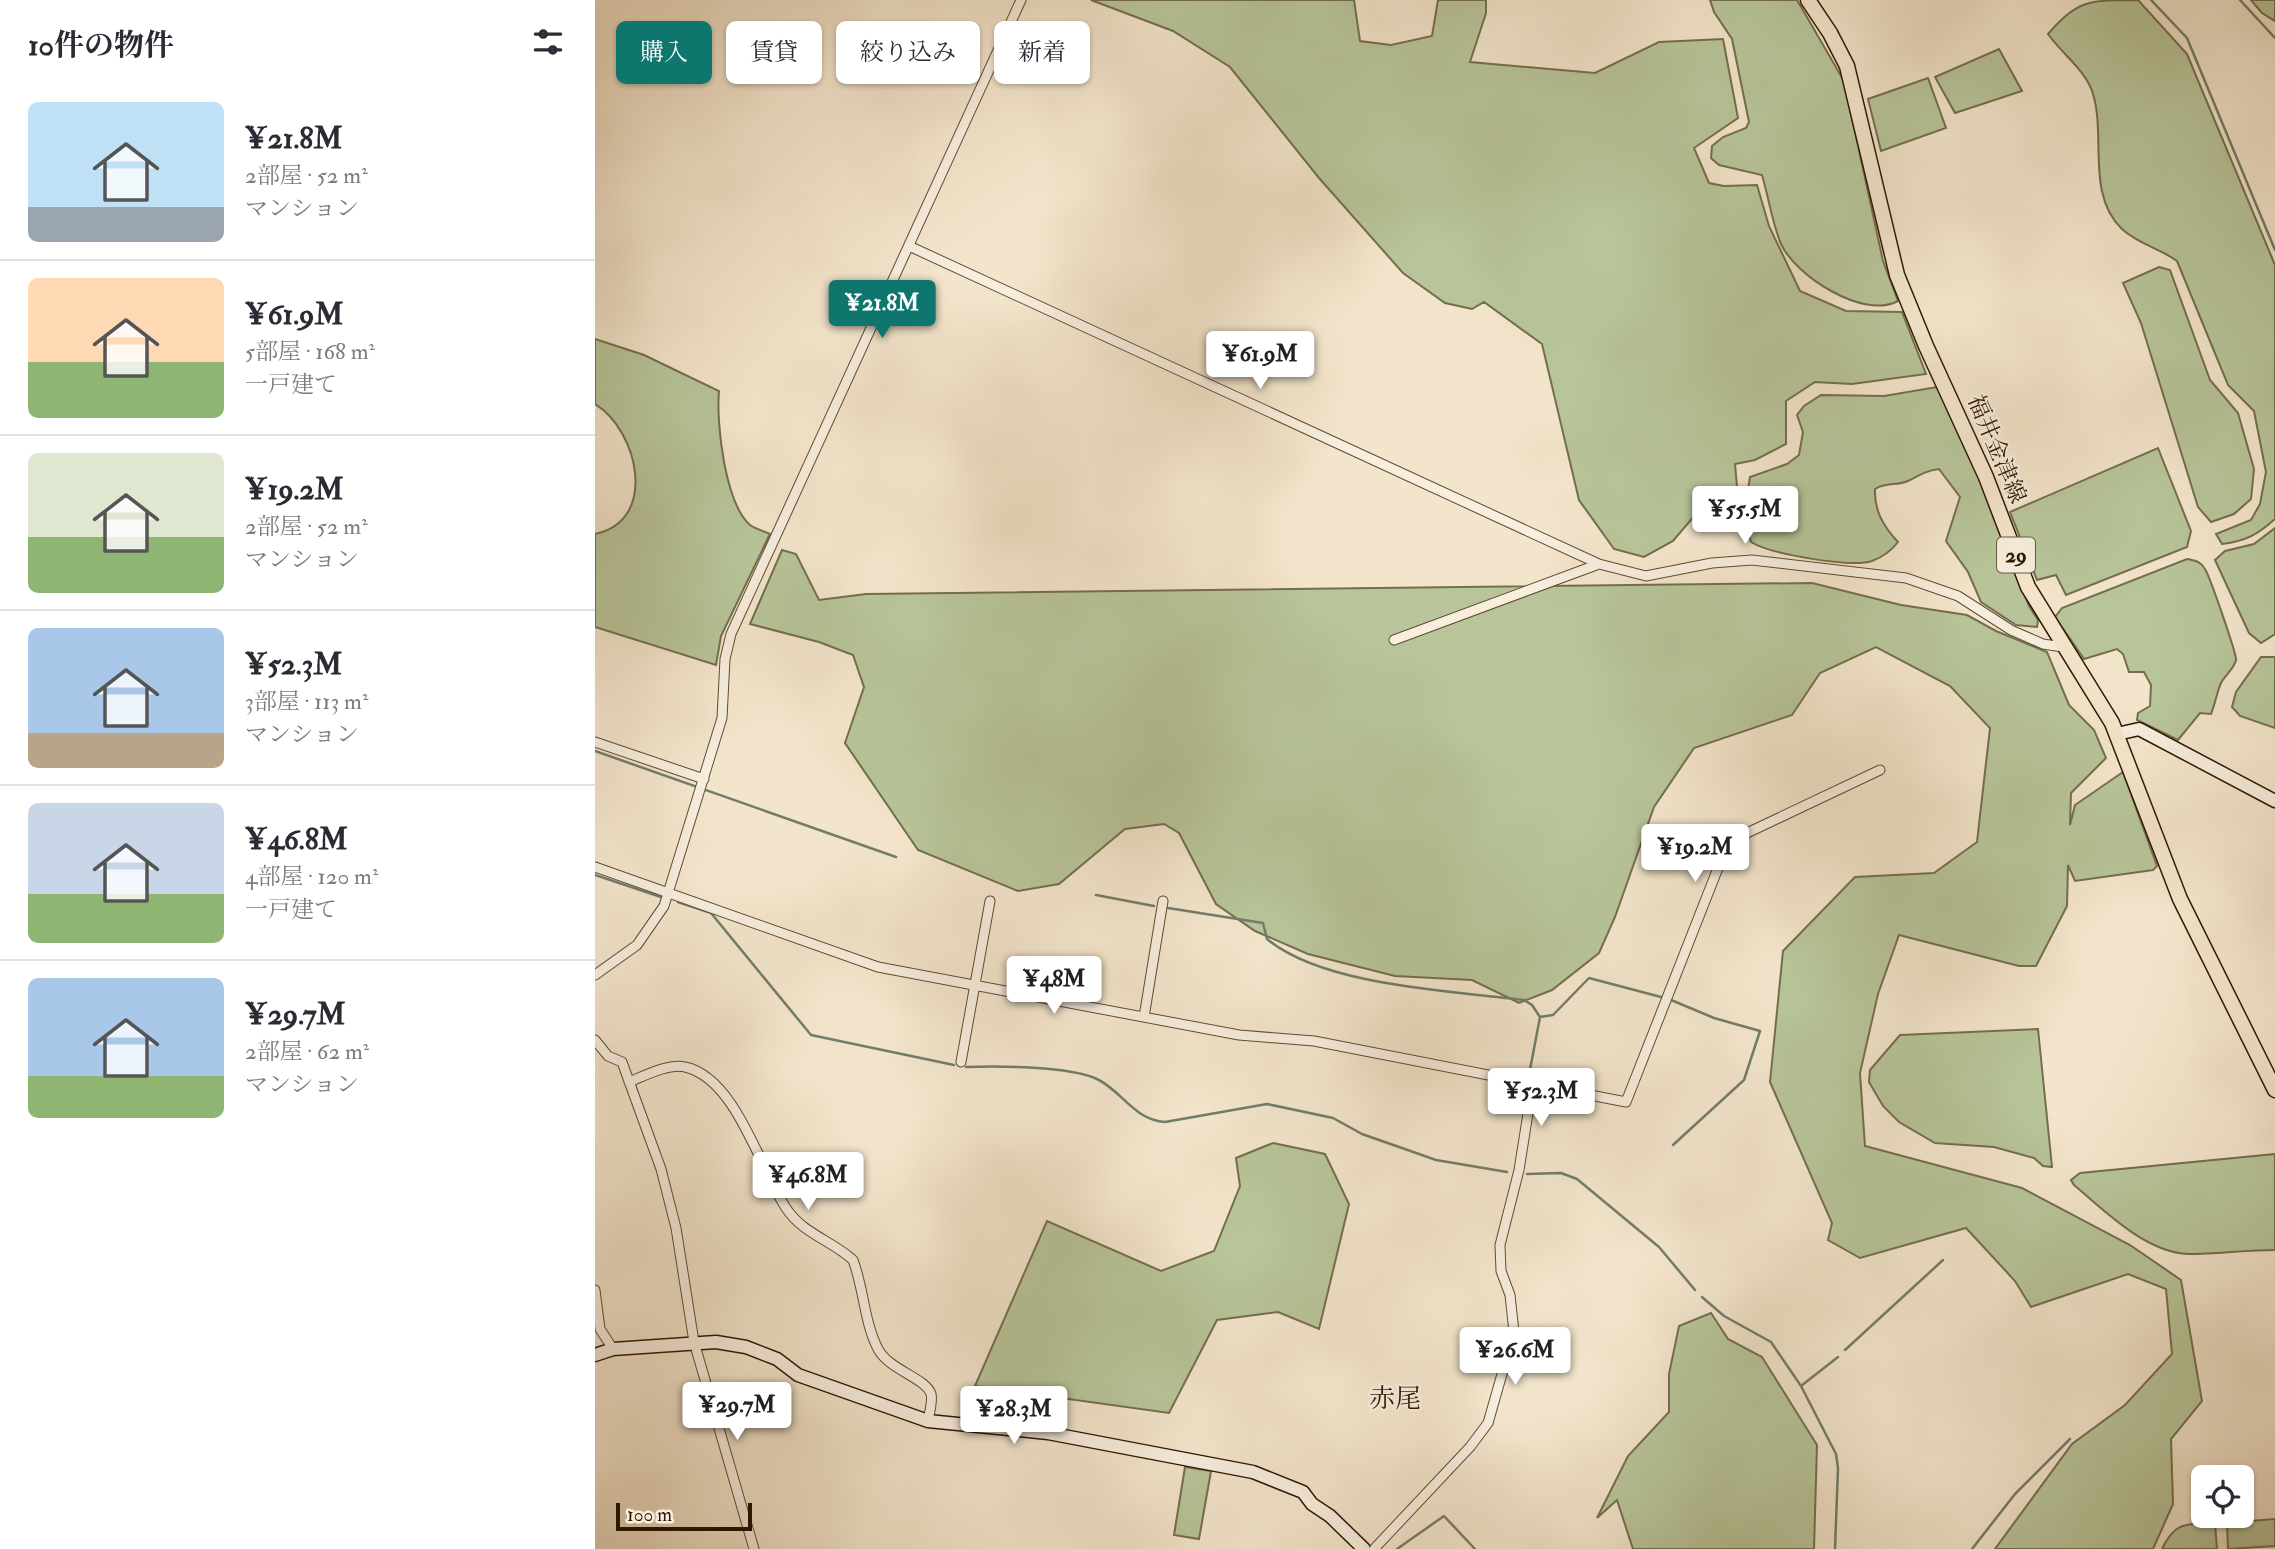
<!DOCTYPE html>
<html lang="ja">
<meta charset="utf-8">
<style>
:root{--surface:#fff;--page:#f2f2f3;--text:#2b2b33;--muted:#7c7c81;--line:#e1e1e2;--accent:#0f766e}
body{margin:0;font-family:"IM FELL Double Pica","Noto Serif JP",serif;background:var(--page);color:var(--text);height:100vh;display:flex;flex-direction:column;font-size:26px;white-space:nowrap}
*{box-sizing:border-box;margin:0}
p{font-size:23px;color:var(--muted)}
.icon{flex:none;width:38px;height:38px;fill:none;stroke:currentColor;stroke-width:2;stroke-linecap:round;stroke-linejoin:round}
.map{position:relative;flex:1;overflow:hidden}
.side{display:flex;flex-direction:column;background:var(--surface);width:595px}
.side>*{flex:none}
.banner{position:absolute;left:21px;top:21px;width:665px;height:63px;display:flex;gap:14px}
.controls{position:absolute;left:1596px;top:1465px;display:grid;gap:14px}
.controls a{display:grid;place-items:center;width:63px;height:63px;border-radius:10px;background:var(--surface);box-shadow:0 2px 5px #0004;font-size:35px}
.scale{position:absolute;left:21px;bottom:18px;width:136px;box-sizing:border-box;padding-left:7px;border:4px solid #2f1800;border-top:0;font-size:19px;line-height:24px;white-space:nowrap;color:#2f1800;-webkit-text-stroke:5px #f7eede;paint-order:stroke}
.price{position:absolute;translate:-50% -60px;padding:0 16px;border-radius:7px;background:#fff;color:#222;font-size:23px;line-height:46px;filter:drop-shadow(0 2px 4px #0008)}
.price::after{content:'';position:absolute;left:50%;top:42px;width:21px;height:16px;margin-left:-10px;background:inherit;clip-path:polygon(0 0,100% 0,50% 100%)}
.price.on{background:var(--accent);color:#fff}
ul{padding:0;list-style:none}
li{display:flex;align-items:center;gap:21px;height:175px;padding:0 28px}
li+li{border-top:2px solid var(--line)}
li span{display:grid;place-items:center;flex:none;width:196px;height:140px;border-radius:10px;color:#555}
li>.icon{margin-inline-start:auto}
span .icon{width:84px;height:84px;fill:#fffc;stroke-width:1}
li b{font-size:30px}
h2{display:flex;justify-content:space-between;align-items:center;height:84px;padding:0 28px;font-size:30px}
.pill{padding:0 24px;border-radius:10px;background:var(--surface);box-shadow:0 2px 5px #0004;font-size:24px;line-height:63px}
.pill.on{background:var(--accent);color:#fff}
main{display:flex;flex:1;min-height:0}
.map>svg:first-child{display:block}
</style>
<main>
<section class="side">
<h2>10件の物件<svg class="icon" aria-label="filters" viewBox="0 0 24 24"><path d="M4 7h16M4 17h16"/><circle cx="9" cy="7" r="2"/><circle cx="15" cy="17" r="2"/></svg></h2>
<ul>
<li><span style="background:linear-gradient(#bfe0f5 75%,#9aa5b1 0)"><svg class="icon" aria-label="home" viewBox="0 0 24 24"><path d="M3 11l9-7 9 7M6 9v11h12V9"/></svg></span><div><b>¥21.8M</b><p>2部屋 · 52 m²</p><p>マンション</p></div></li>
<li><span style="background:linear-gradient(#ffd9b3 60%,#8fb573 0)"><svg class="icon" aria-label="home" viewBox="0 0 24 24"><path d="M3 11l9-7 9 7M6 9v11h12V9"/></svg></span><div><b>¥61.9M</b><p>5部屋 · 168 m²</p><p>一戸建て</p></div></li>
<li><span style="background:linear-gradient(#dfe7d0 60%,#8fb573 0)"><svg class="icon" aria-label="home" viewBox="0 0 24 24"><path d="M3 11l9-7 9 7M6 9v11h12V9"/></svg></span><div><b>¥19.2M</b><p>2部屋 · 52 m²</p><p>マンション</p></div></li>
<li><span style="background:linear-gradient(#a9c7e8 75%,#b9a48a 0)"><svg class="icon" aria-label="home" viewBox="0 0 24 24"><path d="M3 11l9-7 9 7M6 9v11h12V9"/></svg></span><div><b>¥52.3M</b><p>3部屋 · 113 m²</p><p>マンション</p></div></li>
<li><span style="background:linear-gradient(#c9d6e8 65%,#8fb573 0)"><svg class="icon" aria-label="home" viewBox="0 0 24 24"><path d="M3 11l9-7 9 7M6 9v11h12V9"/></svg></span><div><b>¥46.8M</b><p>4部屋 · 120 m²</p><p>一戸建て</p></div></li>
<li><span style="background:linear-gradient(#a9c7e8 70%,#8fb573 0)"><svg class="icon" aria-label="home" viewBox="0 0 24 24"><path d="M3 11l9-7 9 7M6 9v11h12V9"/></svg></span><div><b>¥29.7M</b><p>2部屋 · 62 m²</p><p>マンション</p></div></li>
</ul>
</section>
<div class="map">
<svg width="1680" height="1549" viewBox="0 0 1680 1549">
<rect width="100%" height="100%" fill="#f3e5cc"/>
<filter id="stains"><feTurbulence type="fractalNoise" baseFrequency=".00286" numOctaves="4"/><feColorMatrix values="0 0 0 0 .2 0 0 0 0 .09 0 0 0 0 .02 0 0 0 .5 -.17"/></filter>
<radialGradient id="worn" r=".72"><stop offset=".6" stop-color="#630" stop-opacity="0"/><stop offset="1" stop-color="#630" stop-opacity=".3"/></radialGradient>
<path fill="#b8c59a" stroke="#746e4d" stroke-width="2" d="M496,0H759L765,41L796,45L837,36L843,0H891V13L875,62L1000,73L1064,42L1128,39L1143,118L1099,148L1114,183L1129,186L1162,185L1174,226L1205,291L1251,311L1307,312L1331,374L1257,384L1220,382L1191,401V444L1160,460L1140,464L1143,497L1134,520L1106,508L1078,541L1049,557L1019,549L984,500L947,344L889,302L877,309L850,303L808,273L724,178L635,67L578,31Z
M1115,0H1202L1249,81L1288,261L1303,301C1268,320 1200,275 1186,244C1178,226 1173,195 1167,175L1124,165L1116,158L1117,146L1128,137L1151,128L1154,122L1137,39L1119,12Z
M1543,0L1592,54L1680,265V519C1662,535 1651,541 1627,544L1621,534L1656,520L1665,504L1671,472L1659,411L1633,385L1582,261C1564,248 1543,244 1527,229C1491,195 1511,136 1498,94C1492,71 1466,53 1453,34C1483,0 1493,0 1543,0Z
M1656,0H1680V21L1667,13Z
M1404,49L1427,91L1360,113L1340,77Z
M1333,78L1351,128L1286,151L1273,99Z
M1564,267L1575,270L1615,380L1643,413L1659,469L1656,499L1639,514L1616,522L1603,507L1546,323L1528,283Z
M0,339L49,355L124,391C121,423 130,503 155,525C160,529 169,531 175,534L126,636L121,665L0,627V534C64,521 43,430 0,404Z
M1342,387L1373,450L1434,606L1443,620L1442,627L1421,625L1386,602L1373,572L1351,541L1365,497L1344,469C1330,471 1325,475 1313,481C1302,486 1291,482 1280,489C1279,510 1288,526 1303,542C1296,551 1288,557 1277,561C1256,568 1175,554 1156,542L1149,516L1155,477L1192,464L1204,455L1208,432L1202,415L1209,406L1226,395L1289,396Z
M1563,448L1596,531L1592,547L1471,595L1461,575L1442,580L1415,512Z
M1680,528V634L1666,643L1654,633L1620,560L1630,551L1659,544Z
M187,550L201,554L224,600L271,594L1217,583L1306,605L1372,615L1401,631L1452,652L1474,705L1499,730L1511,758L1476,793L1475,825L1480,805L1528,772L1562,866L1558,870L1480,881L1473,865L1472,906L1441,966H1424L1304,935L1283,994L1265,1073L1270,1146L1427,1188L1535,1245L1586,1280L1607,1401L1576,1439L1578,1504L1558,1549H1400L1477,1444L1530,1405L1577,1354L1571,1289L1533,1274L1436,1307L1420,1281L1371,1228L1265,1258L1233,1240L1237,1223L1175,1082L1188,951L1260,877L1339,873L1382,842L1395,728L1355,686L1281,647L1225,673L1197,715L1099,748L1059,807L1020,917L1004,953L957,990L924,1003L877,980L800,976L713,954L660,931L621,904L584,833L569,824L530,829L464,884L423,891L323,850L250,743L269,687L258,655L224,642L155,624Z
M1592,559C1601,561 1605,561 1610,569C1615,577 1642,655 1641,660C1639,669 1630,675 1626,683C1622,692 1620,704 1616,714L1605,713L1583,740L1542,720L1543,713L1555,706L1556,685L1549,672H1534L1528,654L1522,649L1489,659L1460,617L1467,608Z
M1666,657H1680V728L1645,716L1637,707L1641,692Z
M1443,1029L1457,1167L1448,1166L1439,1158L1399,1147L1340,1143L1304,1122L1288,1106L1274,1082L1275,1070L1305,1035Z
M678,1143L730,1154L754,1204L724,1329L683,1312L622,1320L574,1413L380,1386L452,1221L566,1271L619,1251L645,1186L641,1158Z
M1680,1154V1250C1651,1250 1622,1254 1593,1254C1550,1252 1510,1211 1479,1185L1476,1180L1485,1173Z
M1116,1313L1133,1339L1167,1357L1222,1445L1219,1549H1038L1022,1500L1002,1518L1033,1456L1074,1412V1374L1084,1326Z
M590,1467L616,1471L604,1539L579,1535Z
M1680,1519V1546L1633,1549L1632,1523Z
M1620,1523L1622,1549H1567C1580,1521 1592,1524 1620,1523Z"/>
<g fill="none" stroke-linecap="round" stroke-linejoin="round">
<path stroke="#717d6a" stroke-width="2.5" d="M1556,0L1592,38L1680,250
M1645,0L1680,38
M0,751L301,857
M0,875L66,897
M501,895L559,906
M83,902L116,913L216,1035L359,1065
M573,908L668,923L672,939C729,986 856,991 929,1000L937,1005L945,1017L958,1015L994,978L1066,997
M1076,1000L1119,1018L1165,1031L1149,1080L1078,1145
M371,1067C404,1066 474,1066 502,1079C527,1091 539,1120 570,1122L672,1104L738,1118L767,1134L841,1160L912,1172
M934,1075L945,1017
M932,1174L966,1173L982,1179L1064,1247L1100,1290
M1107,1297L1129,1316L1176,1342L1206,1386
M1250,1350L1348,1260
M802,1549L849,1516L880,1549
M1240,1549L1243,1468L1241,1454L1206,1386L1243,1357
M1377,1549L1420,1494L1475,1439"/>
<g stroke="#604b33" stroke-width="11">
<path id="street" d="M314,246L1004,564L1051,576L1117,563L1157,560L1311,578L1363,596L1416,630L1448,644L1468,647
M799,640L1004,564
M0,742L109,779
M0,867L283,967L644,1035L719,1041L1031,1102L1125,863L1152,833L1285,770
M0,975L42,945L69,906L127,718L130,659L136,634L426,0
M549,1017L568,901
M0,1040L13,1056L27,1062L66,1169L81,1228L99,1342L159,1549
M366,1062L395,901
M34,1082C49,1076 74,1063 90,1067C141,1078 165,1169 191,1208C208,1234 236,1240 258,1260C269,1289 269,1322 283,1349C294,1370 331,1378 336,1394C338,1401 334,1414 333,1421
M0,1290L5,1329L18,1349
M779,1549L875,1447L893,1423L919,1332L915,1295L906,1271L905,1245L924,1170L938,1082"/>
</g>
<g stroke="#2f1800" stroke-width="15">
<path id="secondary" d="M1522,734L1544,729L1680,801
M0,1355L18,1349L121,1342L151,1347L182,1359L203,1375L333,1421L453,1433L658,1472L708,1492L717,1504L735,1516L769,1549"/>
</g>
<g stroke="#2f1800" stroke-width="17">
<path id="primary" d="M1213,0L1235,33L1252,66L1302,275L1331,346L1391,477L1433,587L1517,723L1585,899L1680,1090"/>
</g>
<use href="#street" stroke="#f7eede" stroke-width="9"/>
<use href="#secondary" stroke="#f7eede" stroke-width="12"/>
<use href="#primary" stroke="#f3e5cc" stroke-width="14"/>
</g>
<g text-anchor="middle" dominant-baseline="central" stroke-width="5" stroke-linejoin="round" paint-order="stroke">
<rect fill="#f7eede" stroke="#6b5843" stroke-width="2" x="1402" y="537.5" width="38" height="35" rx="5"/>
<g font-size="21" font-weight="bold" fill="#2f1800">
<text x="1421" y="555">29</text>
</g>
<g font-size="23" fill="#2f1800" stroke="#f7eede">
<text transform="translate(1402 449) rotate(67)">福井金津線</text>
</g>
<g font-size="26" fill="#2f1800" stroke="#f7eede">
<text x="800" y="1399">赤尾</text>
</g>
</g>
<rect width="100%" height="100%" filter="url(#stains)"/>
<rect width="100%" height="100%" fill="url(#worn)"/>
</svg>
<div class="controls">
<a><svg class="icon" aria-label="locate" viewBox="0 0 24 24"><circle cx="12" cy="12" r="6"/><path d="M12 2v4M12 18v4M2 12h4M18 12h4"/></svg></a>
</div>
<div class="scale">100 m</div>
<b class="price on" style="left:287px;top:340px">¥21.8M</b>
<b class="price" style="left:665px;top:391px">¥61.9M</b>
<b class="price" style="left:1150px;top:546px">¥55.5M</b>
<b class="price" style="left:1100px;top:884px">¥19.2M</b>
<b class="price" style="left:459px;top:1016px">¥48M</b>
<b class="price" style="left:946px;top:1128px">¥52.3M</b>
<b class="price" style="left:213px;top:1212px">¥46.8M</b>
<b class="price" style="left:920px;top:1387px">¥26.6M</b>
<b class="price" style="left:142px;top:1442px">¥29.7M</b>
<b class="price" style="left:419px;top:1446px">¥28.3M</b>
<div class="banner">
<a class="pill on">購入</a>
<a class="pill">賃貸</a>
<a class="pill">絞り込み</a>
<a class="pill">新着</a>
</div>
</div>
</main>
